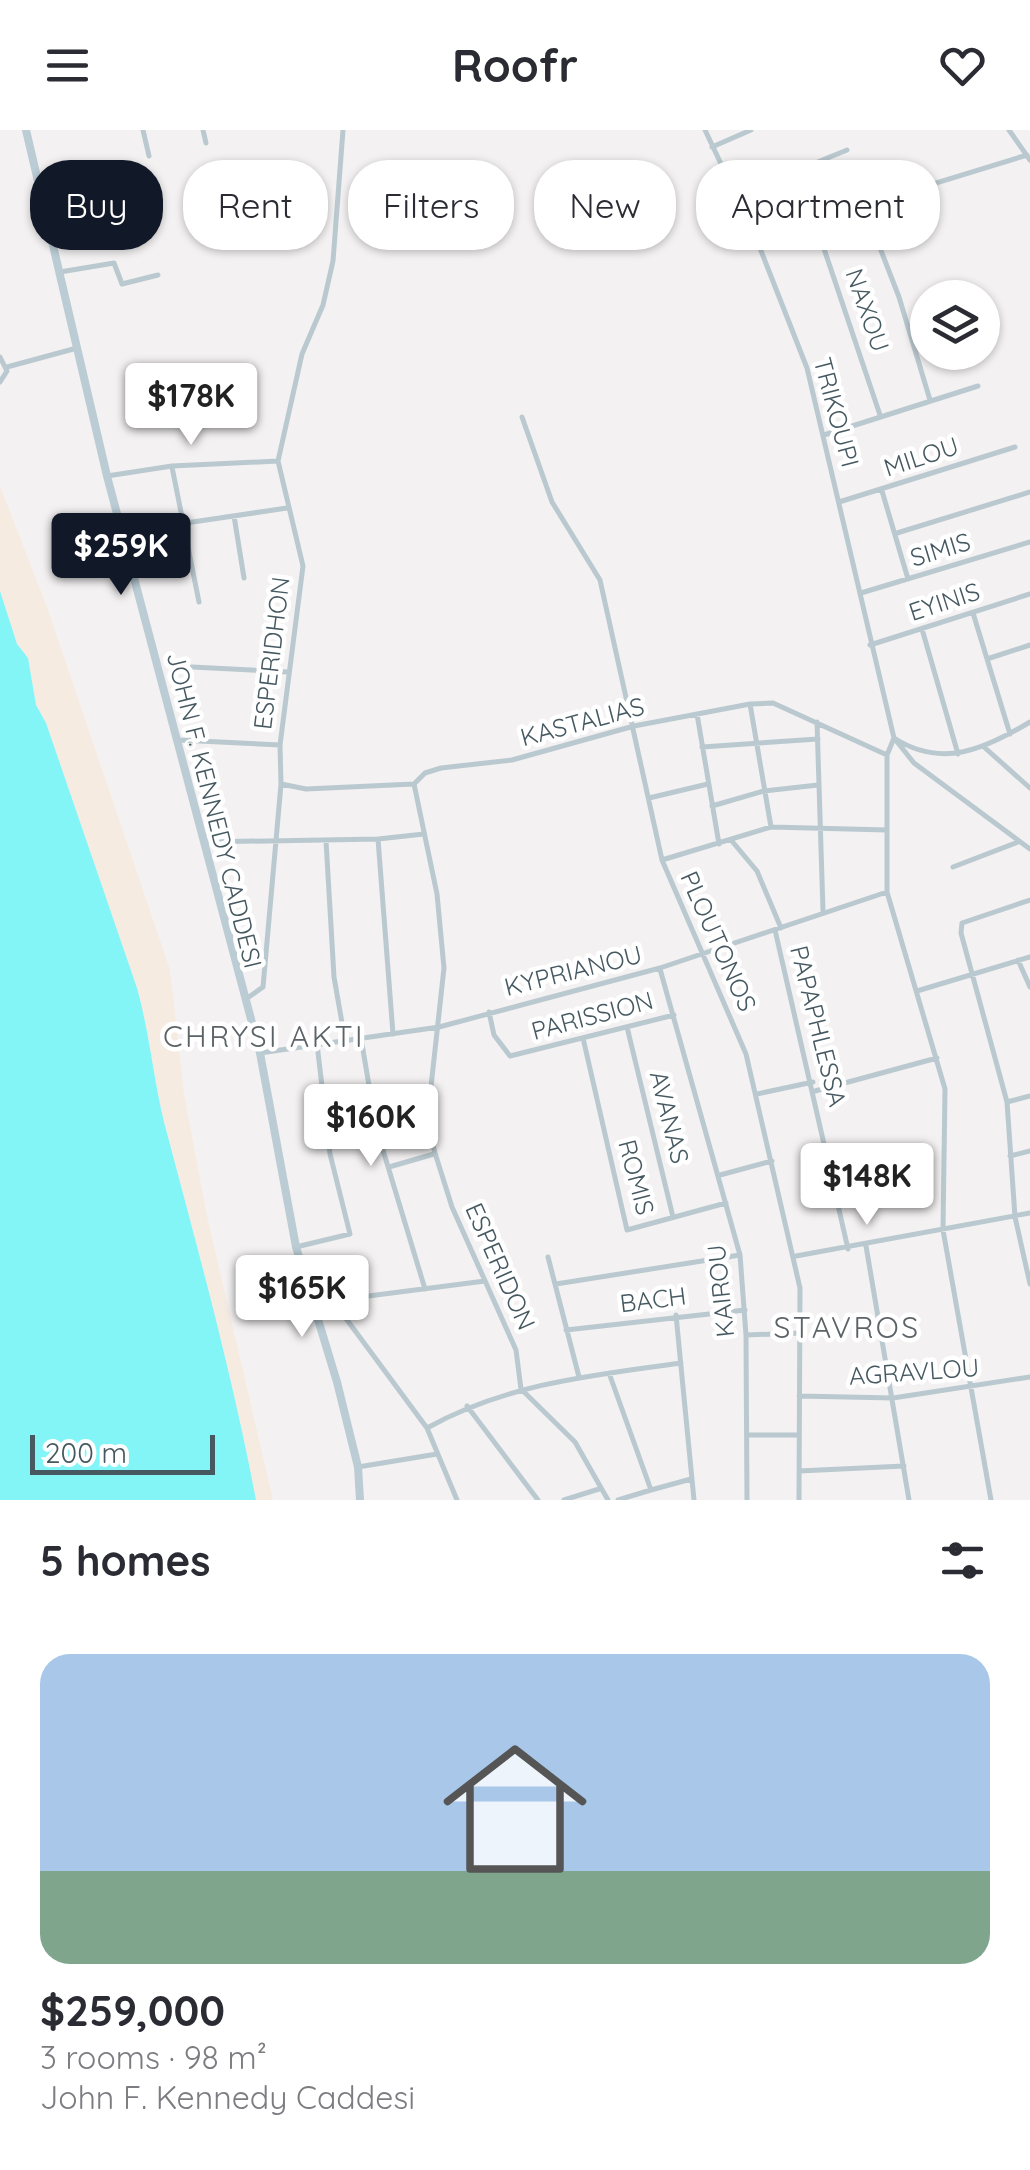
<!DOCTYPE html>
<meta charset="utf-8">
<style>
:root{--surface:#fff;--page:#f7f7f7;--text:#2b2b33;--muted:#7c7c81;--accent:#111827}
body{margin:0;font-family:Quicksand,sans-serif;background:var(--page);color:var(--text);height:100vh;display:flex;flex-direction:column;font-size:38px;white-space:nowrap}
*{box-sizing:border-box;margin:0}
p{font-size:32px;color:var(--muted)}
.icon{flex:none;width:55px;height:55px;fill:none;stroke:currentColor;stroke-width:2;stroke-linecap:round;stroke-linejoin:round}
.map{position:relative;height:1370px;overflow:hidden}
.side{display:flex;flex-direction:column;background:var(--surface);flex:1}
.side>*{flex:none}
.top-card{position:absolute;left:30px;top:30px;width:970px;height:90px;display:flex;gap:20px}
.tools{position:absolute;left:910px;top:150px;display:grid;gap:20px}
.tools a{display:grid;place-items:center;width:90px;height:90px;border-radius:50%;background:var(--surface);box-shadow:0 2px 8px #0004;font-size:50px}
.scale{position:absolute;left:30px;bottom:25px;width:185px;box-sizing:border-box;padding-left:10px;border:5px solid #465961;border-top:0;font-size:28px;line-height:35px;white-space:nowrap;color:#465961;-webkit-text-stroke:8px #fff;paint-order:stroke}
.price{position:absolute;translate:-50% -85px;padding:0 22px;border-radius:10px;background:#fff;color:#222;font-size:32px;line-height:65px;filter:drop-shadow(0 2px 5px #0008)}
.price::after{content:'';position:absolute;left:50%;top:60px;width:30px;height:22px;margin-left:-15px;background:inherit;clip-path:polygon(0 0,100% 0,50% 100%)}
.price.current{background:var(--accent);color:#fff}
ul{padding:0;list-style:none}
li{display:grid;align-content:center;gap:20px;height:530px;padding:0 40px}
li span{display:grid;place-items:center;height:310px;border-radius:30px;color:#555}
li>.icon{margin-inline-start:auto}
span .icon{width:180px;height:180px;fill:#fffc;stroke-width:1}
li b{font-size:42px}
h2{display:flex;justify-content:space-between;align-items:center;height:120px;padding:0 40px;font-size:42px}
.tag{padding:0 35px;border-radius:40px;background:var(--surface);box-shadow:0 2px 8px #0004;font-size:35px;line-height:90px}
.tag.current{background:var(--accent);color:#fff}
header{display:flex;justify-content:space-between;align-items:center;height:130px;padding:0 40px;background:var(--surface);font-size:45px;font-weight:800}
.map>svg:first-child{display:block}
</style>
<header><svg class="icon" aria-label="menu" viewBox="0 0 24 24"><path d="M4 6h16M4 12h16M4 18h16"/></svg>Roofr<svg class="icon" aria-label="heart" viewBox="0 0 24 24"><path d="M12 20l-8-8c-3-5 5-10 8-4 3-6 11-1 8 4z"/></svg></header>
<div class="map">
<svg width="1030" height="1370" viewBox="0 0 1030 1370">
<rect width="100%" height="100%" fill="#f3f1f1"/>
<path fill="#f6ebe1" d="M0,356L48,480L170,840L184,964L207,1086L273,1370H256C233,1248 200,1127 168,1007C154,958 151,908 137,858L46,593L36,575L28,528L17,515L0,461Z"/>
<path fill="#83f5f7" d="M0,461L17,514L28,528L36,575L46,593L137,858C151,908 154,958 168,1007C200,1127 233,1248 256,1370H0Z"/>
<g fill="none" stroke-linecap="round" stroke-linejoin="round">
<path stroke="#bac9cf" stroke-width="5" d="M143,0L149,26
M203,0L206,13
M705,0L756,108L807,238L894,608L914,633L1030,719
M1009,0L1030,30
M712,17L751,0
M735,66L847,20
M863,74L899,167L930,270
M814,89L880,285
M757,108L1027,25
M60,142L114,133L122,154L158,145
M0,227L7,241L0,252
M7,237L77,218
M522,287L552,372L600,450L662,730L746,924L800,1158L799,1370
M824,305L978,256
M172,337L199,472
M107,346L172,336L278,331
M882,361L908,449
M839,372L1015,317
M234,386L244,448
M186,393L287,378
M897,403L1030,362
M861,463L1030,412
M973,483L1010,604
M922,499L958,624
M870,515L1030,464
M990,528L1030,515
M192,537L287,542
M750,574L771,697
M697,584L719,714
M817,592L823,781
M178,610L280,615
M702,617L818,609
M984,617L1030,658
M281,654L306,659L414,654L425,643L441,638L512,630L634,596L750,574L773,573L887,625
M414,654L437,764L444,838L427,993L435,1023L452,1077L516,1220L521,1259L575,1312L608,1370
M649,668L708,654
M712,676L764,661L818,655
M378,709L393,904
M731,710L757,741L781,798
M326,711L334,847L345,910
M203,712L378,709L424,704
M662,730L771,697L887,700
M953,737L1018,712
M1030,770L962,793L961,803L1007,972L1015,1087L1030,1154
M775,800L848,1119
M1018,830L1030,857
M660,839L740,1125L746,1205L747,1370
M917,861L1030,827
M246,869L263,857L281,654L280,615L303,436L278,331L302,224L323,175L333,131L343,0
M489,882L494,905L510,926L674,885
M627,897L673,1087
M361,908L376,997L425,1159
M583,908L627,1100L726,1073
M260,923L439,897L660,838L887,762
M815,961L937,928
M757,964L813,952
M1007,972L1030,966
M1010,1026L1030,1021
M389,1037L434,1024
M720,1045L772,1031
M866,1116L909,1370
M296,1117L350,1104L330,1024L317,914
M796,1126L1030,1083
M548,1127L579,1247
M556,1154L740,1125
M333,1171L427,1298L457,1370
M314,1173L485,1151
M676,1185L694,1370
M566,1200L745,1180
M746,1205L798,1203
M609,1243L651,1360L618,1370
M799,1266L893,1268L1030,1247
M467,1276L538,1370
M427,1298C506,1254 592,1245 681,1233
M747,1305H799
M358,1337L437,1324
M799,1341L904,1336
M651,1360L691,1349
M564,1370L599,1359
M991,1370L943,1100L945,959L887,762V625L894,608C942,639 985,619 1030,592"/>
<path stroke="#bbccd5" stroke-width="8" d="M26,0L107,346L260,923L296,1117L337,1252L358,1337L360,1370"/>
</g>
<g text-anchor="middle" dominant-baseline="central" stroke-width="9" stroke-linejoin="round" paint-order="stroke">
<g font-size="25" fill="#465961" stroke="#fff">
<text transform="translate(868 180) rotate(71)">NAXOU</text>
<text transform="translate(837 282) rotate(75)">TRIKOUPI</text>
<text transform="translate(921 326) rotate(-18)">MILOU</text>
<text transform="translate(940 419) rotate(-17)">SIMIS</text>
<text transform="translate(944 471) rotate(-18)">EYINIS</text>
<text transform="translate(271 523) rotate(-83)">ESPERIDHON</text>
<text transform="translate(582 591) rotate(-15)">KASTALIAS</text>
<text transform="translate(215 680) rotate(76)">JOHN F. KENNEDY CADDESI</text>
<text transform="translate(719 811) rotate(66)">PLOUTONOS</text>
<text transform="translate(573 840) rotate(-14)">KYPRIANOU</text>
<text transform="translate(592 885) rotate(-15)">PARISSION</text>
<text transform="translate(819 896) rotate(76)">PAPAPHLESSA</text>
<text transform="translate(670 987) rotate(76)">AVANAS</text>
<text transform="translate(637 1047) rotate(75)">ROMIS</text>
<text transform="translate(501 1136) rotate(66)">ESPERIDON</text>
<text transform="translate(720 1161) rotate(-96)">KAIROU</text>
<text transform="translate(653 1169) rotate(-7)">BACH</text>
<text transform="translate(914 1241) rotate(-4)">AGRAVLOU</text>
</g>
<g font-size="30" letter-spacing="2.5" fill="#5c6367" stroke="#fff">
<text x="264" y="906">CHRYSI AKTI</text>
<text x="847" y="1197">STAVROS</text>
</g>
</g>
</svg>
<div class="tools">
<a><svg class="icon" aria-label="layers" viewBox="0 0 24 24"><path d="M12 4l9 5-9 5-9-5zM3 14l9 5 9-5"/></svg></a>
</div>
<div class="scale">200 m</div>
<b class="price" style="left:191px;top:318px">$178K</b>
<b class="price current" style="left:121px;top:468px">$259K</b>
<b class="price" style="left:371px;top:1039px">$160K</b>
<b class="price" style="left:867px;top:1098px">$148K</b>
<b class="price" style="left:302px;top:1210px">$165K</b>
<div class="top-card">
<a class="tag current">Buy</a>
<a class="tag">Rent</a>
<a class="tag">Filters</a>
<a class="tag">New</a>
<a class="tag">Apartment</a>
</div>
</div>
<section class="side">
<h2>5 homes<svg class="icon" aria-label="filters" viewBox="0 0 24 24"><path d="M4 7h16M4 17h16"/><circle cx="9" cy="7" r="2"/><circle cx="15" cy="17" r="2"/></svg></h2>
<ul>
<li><span style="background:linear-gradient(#a9c7e8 70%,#7fa58c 0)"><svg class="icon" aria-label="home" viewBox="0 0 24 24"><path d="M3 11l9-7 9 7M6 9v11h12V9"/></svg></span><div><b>$259,000</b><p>3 rooms · 98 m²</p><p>John F. Kennedy Caddesi</p></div></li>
</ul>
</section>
